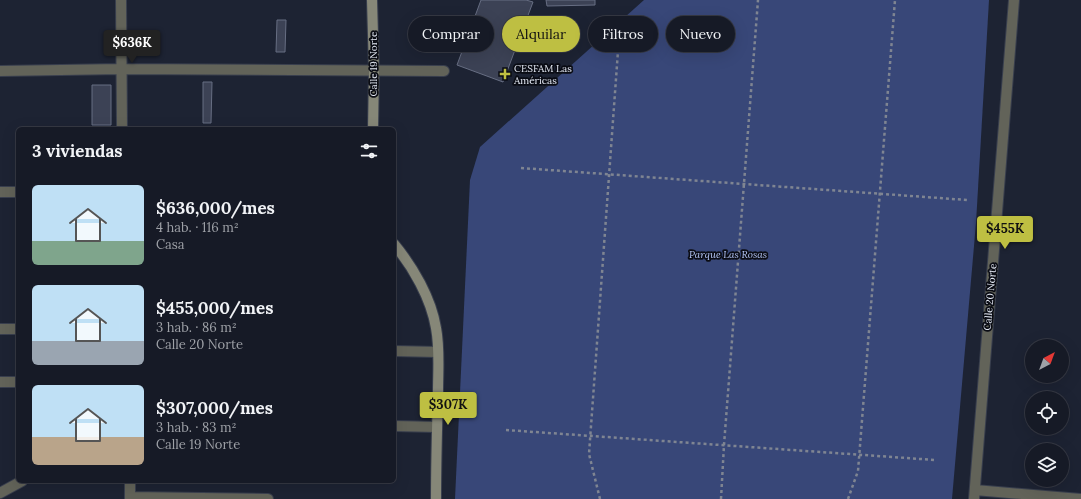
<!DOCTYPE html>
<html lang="es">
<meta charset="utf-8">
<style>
:root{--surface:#161a26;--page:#1f232e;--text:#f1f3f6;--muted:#9ea1a7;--line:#353843;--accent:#bebf42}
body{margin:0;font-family:Lora,serif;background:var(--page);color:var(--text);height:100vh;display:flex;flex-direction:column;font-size:15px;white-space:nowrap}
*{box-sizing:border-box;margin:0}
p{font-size:13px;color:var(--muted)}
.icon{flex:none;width:22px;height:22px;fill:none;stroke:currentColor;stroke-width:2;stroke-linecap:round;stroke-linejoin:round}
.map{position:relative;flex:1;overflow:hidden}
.sheet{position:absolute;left:16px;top:127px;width:380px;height:356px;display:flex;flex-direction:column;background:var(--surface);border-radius:6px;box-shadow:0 4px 16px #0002,0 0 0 1px var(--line)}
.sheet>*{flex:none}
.banner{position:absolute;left:408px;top:16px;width:380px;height:36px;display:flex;gap:8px}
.needle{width:26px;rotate:41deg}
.fabs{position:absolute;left:1025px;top:339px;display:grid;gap:8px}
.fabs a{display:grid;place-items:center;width:44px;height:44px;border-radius:50%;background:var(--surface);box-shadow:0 4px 16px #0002,0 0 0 1px var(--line);font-size:20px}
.price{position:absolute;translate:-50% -34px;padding:0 9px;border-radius:4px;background:var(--accent);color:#111;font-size:13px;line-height:26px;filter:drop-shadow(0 1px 2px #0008)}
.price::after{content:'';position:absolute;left:50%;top:24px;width:12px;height:9px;margin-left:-6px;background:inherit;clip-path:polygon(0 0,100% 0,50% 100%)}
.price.selected{background:#222;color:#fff}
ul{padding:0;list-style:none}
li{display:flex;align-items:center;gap:12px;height:100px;padding:0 16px}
li span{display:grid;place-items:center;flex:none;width:112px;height:80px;border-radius:6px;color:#555}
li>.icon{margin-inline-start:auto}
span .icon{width:48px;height:48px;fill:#fffc;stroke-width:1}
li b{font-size:17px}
h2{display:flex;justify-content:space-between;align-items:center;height:48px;padding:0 16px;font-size:17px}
.pill{padding:0 14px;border-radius:18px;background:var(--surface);box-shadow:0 4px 16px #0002,0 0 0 1px var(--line);font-size:14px;line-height:36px}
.pill.selected{background:var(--accent);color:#111}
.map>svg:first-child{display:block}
</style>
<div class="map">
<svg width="1081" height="499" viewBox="0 0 1081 499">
<rect width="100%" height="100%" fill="#1d2333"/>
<path fill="#384778" d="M644,0H989L976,223L952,499H455L470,180L480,147Z"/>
<path fill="#3c4255" stroke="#676e83" d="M481,0H526L533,2L503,82L457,65Z
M546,0H595V5L547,6Z
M277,20H286L285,52H276Z
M203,82H212L211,123H203Z
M92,85H111V125H92Z"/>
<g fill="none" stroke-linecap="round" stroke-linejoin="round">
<g stroke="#393f4e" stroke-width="12">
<path id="street" d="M121,0L122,129
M0,71L121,69L444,71
M0,192H18
M0,329H18
M394,351L438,352
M0,382H18
M394,426L437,427
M975,490L1081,499
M0,493L22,481
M130,497L268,499
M130,499V481
M974,499L1014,0"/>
</g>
<g stroke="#393f4e" stroke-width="12">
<path id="secondary" d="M372,0L374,71L373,129
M394,244C413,267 431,298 436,328C440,349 438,371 438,392C437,428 436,463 436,499"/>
</g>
<path stroke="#7f8592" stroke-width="2.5" stroke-dasharray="3 3" stroke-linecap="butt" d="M521,168L967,200
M506,430L935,460
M600,499L589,454L619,37
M721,499L724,445L758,0
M848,499L858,471L895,0"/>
<use href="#street" stroke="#626359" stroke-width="10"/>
<use href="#secondary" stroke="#868778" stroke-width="10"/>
</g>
<path fill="#bebf42" stroke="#0a0c14" stroke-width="1.5" d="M503 68h4v4h4v4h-4v4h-4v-4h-4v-4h4z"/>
<g text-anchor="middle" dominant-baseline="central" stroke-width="3.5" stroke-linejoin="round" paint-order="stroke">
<g font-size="10" fill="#e5eaf5" stroke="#0a0c14">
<text transform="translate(373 64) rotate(-90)">Calle 19 Norte</text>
<text transform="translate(990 297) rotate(-85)">Calle 20 Norte</text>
</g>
<g font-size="10" fill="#e5eaf5" stroke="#0a0c14" text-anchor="start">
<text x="514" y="68">CESFAM Las<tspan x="514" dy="12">Américas</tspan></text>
</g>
<g font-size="10" font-style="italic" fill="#b5c6f7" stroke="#0a0c14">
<text x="728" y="254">Parque Las Rosas</text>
</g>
</g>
</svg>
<div class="fabs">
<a><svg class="needle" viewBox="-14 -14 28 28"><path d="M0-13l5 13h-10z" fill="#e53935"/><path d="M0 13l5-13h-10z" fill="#9ea1a7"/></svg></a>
<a><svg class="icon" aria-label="locate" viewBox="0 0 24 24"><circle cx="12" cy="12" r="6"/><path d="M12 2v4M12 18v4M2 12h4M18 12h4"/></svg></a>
<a><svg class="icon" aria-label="layers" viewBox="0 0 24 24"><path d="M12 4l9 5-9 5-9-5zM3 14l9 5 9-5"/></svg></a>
</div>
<b class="price selected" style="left:132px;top:64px">$636K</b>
<b class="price" style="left:1005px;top:250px">$455K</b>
<b class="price" style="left:448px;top:426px">$307K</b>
<div class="banner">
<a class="pill">Comprar</a>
<a class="pill selected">Alquilar</a>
<a class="pill">Filtros</a>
<a class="pill">Nuevo</a>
</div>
<section class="sheet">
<h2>3 viviendas<svg class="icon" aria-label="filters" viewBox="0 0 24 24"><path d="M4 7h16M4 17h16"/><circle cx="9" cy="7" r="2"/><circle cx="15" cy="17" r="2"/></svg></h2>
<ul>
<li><span style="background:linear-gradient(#bfe0f5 70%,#7fa58c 0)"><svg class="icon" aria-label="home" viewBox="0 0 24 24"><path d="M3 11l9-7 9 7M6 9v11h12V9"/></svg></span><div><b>$636,000/mes</b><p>4 hab. · 116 m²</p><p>Casa</p></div></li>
<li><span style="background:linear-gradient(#bfe0f5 70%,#9aa5b1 0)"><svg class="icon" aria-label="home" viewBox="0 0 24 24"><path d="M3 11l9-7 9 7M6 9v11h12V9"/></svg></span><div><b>$455,000/mes</b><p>3 hab. · 86 m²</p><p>Calle 20 Norte</p></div></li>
<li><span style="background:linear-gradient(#bfe0f5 65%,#b9a48a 0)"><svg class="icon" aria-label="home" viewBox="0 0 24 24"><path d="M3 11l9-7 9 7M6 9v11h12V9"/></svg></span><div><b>$307,000/mes</b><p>3 hab. · 83 m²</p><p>Calle 19 Norte</p></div></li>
</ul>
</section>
</div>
